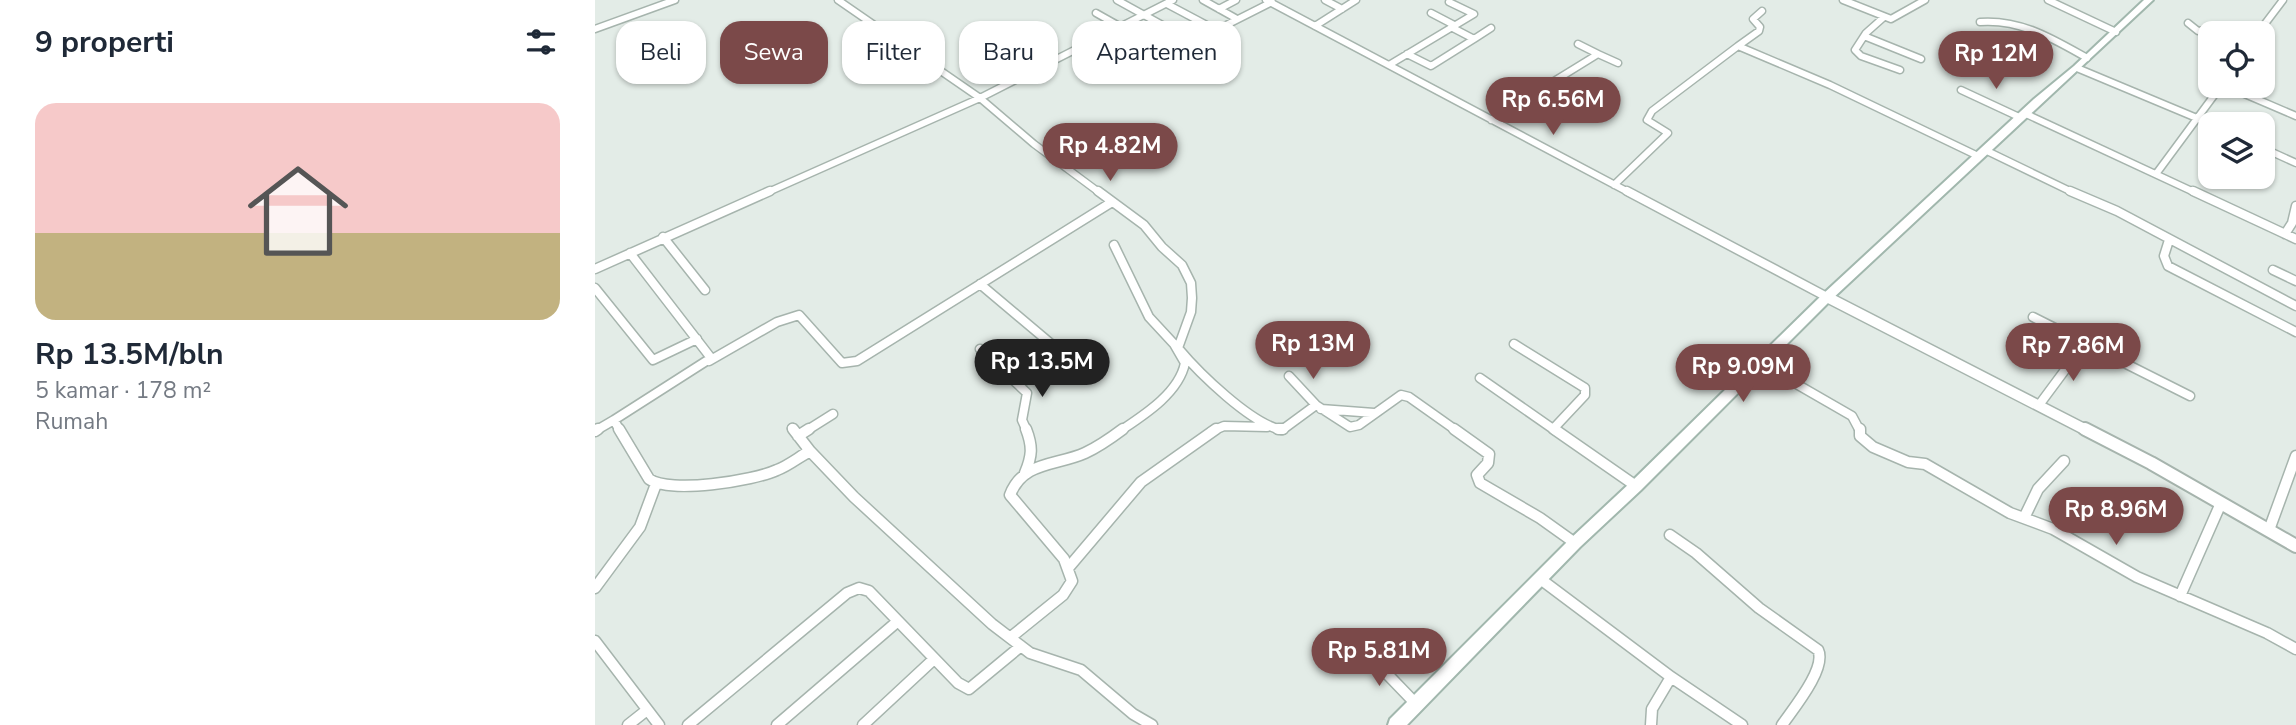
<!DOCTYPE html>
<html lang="id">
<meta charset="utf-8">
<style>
:root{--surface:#fff;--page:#f6f6f7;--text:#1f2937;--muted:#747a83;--accent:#7b4949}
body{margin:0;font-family:"Nunito Sans",sans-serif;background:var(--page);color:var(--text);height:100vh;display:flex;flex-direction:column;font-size:26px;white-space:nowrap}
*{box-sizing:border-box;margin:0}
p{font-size:23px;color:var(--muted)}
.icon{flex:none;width:38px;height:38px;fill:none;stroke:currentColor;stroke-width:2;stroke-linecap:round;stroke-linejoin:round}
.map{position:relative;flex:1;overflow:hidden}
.sheet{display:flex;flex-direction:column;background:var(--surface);width:595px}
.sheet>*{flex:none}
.hud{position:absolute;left:21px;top:21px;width:665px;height:63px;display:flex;gap:14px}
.controls{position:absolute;left:1603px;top:21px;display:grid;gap:14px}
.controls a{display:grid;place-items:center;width:77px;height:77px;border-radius:14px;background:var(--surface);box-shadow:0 2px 5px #0004;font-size:35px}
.price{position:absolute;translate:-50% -60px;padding:0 16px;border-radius:24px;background:var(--accent);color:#fff;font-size:23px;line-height:46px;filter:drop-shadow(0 2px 4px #0008)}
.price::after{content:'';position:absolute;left:50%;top:42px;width:21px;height:16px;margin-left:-10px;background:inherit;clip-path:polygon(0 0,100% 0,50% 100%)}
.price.active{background:#222;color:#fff}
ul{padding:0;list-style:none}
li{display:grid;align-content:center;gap:14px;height:371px;padding:0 35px}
li span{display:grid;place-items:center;height:217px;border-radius:21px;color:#555}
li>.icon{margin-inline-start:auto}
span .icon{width:126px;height:126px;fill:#fffc;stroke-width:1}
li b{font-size:30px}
h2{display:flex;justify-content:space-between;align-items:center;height:84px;padding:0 35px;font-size:30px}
.tag{padding:0 24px;border-radius:21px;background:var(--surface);box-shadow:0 2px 5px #0004;font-size:24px;line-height:63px}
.tag.active{background:var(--accent);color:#fff}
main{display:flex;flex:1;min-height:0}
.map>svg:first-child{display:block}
</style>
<main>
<section class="sheet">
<h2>9 properti<svg class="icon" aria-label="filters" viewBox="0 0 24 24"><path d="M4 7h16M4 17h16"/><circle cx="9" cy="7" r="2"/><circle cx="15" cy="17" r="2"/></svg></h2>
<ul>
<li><span style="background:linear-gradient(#f6c9c9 60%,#c2b280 0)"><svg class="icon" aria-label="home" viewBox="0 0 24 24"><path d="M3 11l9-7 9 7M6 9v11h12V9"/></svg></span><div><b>Rp 13.5M/bln</b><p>5 kamar · 178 m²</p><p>Rumah</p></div></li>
</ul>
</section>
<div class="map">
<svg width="1701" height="725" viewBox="0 0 1701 725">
<rect width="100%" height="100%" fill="#e3ece7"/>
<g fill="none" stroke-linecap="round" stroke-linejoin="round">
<g stroke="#a6b4ad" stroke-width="9">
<path id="minor-far2" d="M243,0L385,98L578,0
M522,0L598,42
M608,0L642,19
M671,0L1035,193
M730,0L747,9
M1248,0L1296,19L1330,0
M1453,0L1521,32
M572,4L621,30
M624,9L641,0
M501,13L574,54L677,2
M836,13L859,25
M1289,17L1271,33L1260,50L1266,56L1305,70
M1385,22C1426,19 1458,39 1492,58
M1593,23L1603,31L1627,28L1646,33
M720,26L761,0
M0,29L80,0
M1663,33L1688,0
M1269,36L1326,59
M879,39L896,28
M983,44L1003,54
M1143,46L1164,31L1165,27L1158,19L1167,11
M812,54L836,66L879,39L856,27
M794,65L879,14L854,2
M1482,68L1616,124
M1631,86L1701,116
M1366,90L1424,117
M1429,113L1601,193
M896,120L1003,54L1023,63
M1668,148L1701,163
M1390,150L1479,193
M1561,174L1626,86
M1019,185L1073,133L1052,120L1057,111L1143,46L1235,85L1383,156
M171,193L385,98L439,144L505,193"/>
</g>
<g stroke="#a6b4ad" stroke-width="11">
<path id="minor-far1" d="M503,191L549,225L567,247L587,265L596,283L597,298L596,312L583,348C604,373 656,424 687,430L721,405L755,427L764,425L806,395L814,397L862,431
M1032,191L1232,297
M1475,191L1522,211L1701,306
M1598,191L1701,239
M1690,234L1697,223L1701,206
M68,237L110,290
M1574,240L1569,256L1573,266L1701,332
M519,245L554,317L579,344L590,363C584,393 549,415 525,431
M0,269L175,191
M1678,270L1701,281
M385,284L467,353L425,384
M0,288L58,360L102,339
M1438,317L1595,396
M919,344L990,388V395L959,428
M385,349L432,393L427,420L432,431
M114,361L182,322L204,315L247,363L262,361L517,202
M1165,363L1257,416L1265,431
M694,376L721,405
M885,378L961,431
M1444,405L1490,343
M726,409L779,413
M19,420L116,358L35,253
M197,428L199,431
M0,431L19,420L25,431
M211,431L238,414
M617,431L629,426L672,427"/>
</g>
<g stroke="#a6b4ad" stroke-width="13">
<path id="minor" d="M24,429L54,479C75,494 158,481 182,470C193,466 204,457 215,451L259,497L397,624L435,653L486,670L538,714L557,725
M198,429L215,451
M683,429H688
M859,429L894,454L893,463L882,475L885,483L945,518L980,543
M959,429L1041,486
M1265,429V436L1278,447L1313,462L1330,464L1415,513L1458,529L1542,577L1672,633L1701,649
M0,431L3,429
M203,436L214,429
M430,473C437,456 438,447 431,429
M1429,518L1443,489L1469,461
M1674,530L1701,456
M1075,535L1101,553L1164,608L1223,650C1232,668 1198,709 1187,725
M474,567L546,482L621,429
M944,578L1076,677L1147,725
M0,588L45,527L61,484
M1585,596L1626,503
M416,637L468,595L477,581L469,559L415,495C428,461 461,466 490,453C503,447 516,438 528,429
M0,641L64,725
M769,650L822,705
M33,725L52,710
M93,725L252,593L264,588L274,591L363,683L374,689L426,646
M182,725L303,621
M268,725L339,659
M1056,725L1057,709L1076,677"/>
</g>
<g stroke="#a6b4ad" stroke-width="13">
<path id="tertiary-far1" d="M1232,297L1493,431"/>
</g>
<g stroke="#a6b4ad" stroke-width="16">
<path id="tertiary" d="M1490,429L1556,463L1701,546"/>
</g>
<g stroke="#a1b7ad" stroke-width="4">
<path id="secondary" d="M1549,0H1558L1236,300L1046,490L985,547L812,725H793L795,719L975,539L1036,482L1228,294L1439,99L1479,66Z"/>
</g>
<use href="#minor-far2" stroke="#fff" stroke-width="6"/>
<use href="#minor-far1" stroke="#fff" stroke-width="8"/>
<use href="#minor" stroke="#fff" stroke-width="10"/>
<use href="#tertiary-far1" stroke="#fff" stroke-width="10"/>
<use href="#tertiary" stroke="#fff" stroke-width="12"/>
<use href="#secondary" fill="#fff" fill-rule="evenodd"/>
</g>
</svg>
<div class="controls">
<a><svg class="icon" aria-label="locate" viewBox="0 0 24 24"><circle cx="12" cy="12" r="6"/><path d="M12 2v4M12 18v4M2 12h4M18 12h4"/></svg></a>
<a><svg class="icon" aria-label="layers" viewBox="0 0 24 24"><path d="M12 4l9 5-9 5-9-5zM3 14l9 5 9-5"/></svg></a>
</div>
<b class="price" style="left:1401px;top:91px">Rp 12M</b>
<b class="price" style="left:958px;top:137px">Rp 6.56M</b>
<b class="price" style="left:515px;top:183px">Rp 4.82M</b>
<b class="price" style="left:718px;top:381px">Rp 13M</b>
<b class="price" style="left:1478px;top:383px">Rp 7.86M</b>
<b class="price active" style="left:447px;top:399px">Rp 13.5M</b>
<b class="price" style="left:1148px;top:404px">Rp 9.09M</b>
<b class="price" style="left:1521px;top:547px">Rp 8.96M</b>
<b class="price" style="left:784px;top:688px">Rp 5.81M</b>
<div class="hud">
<a class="tag">Beli</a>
<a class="tag active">Sewa</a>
<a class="tag">Filter</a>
<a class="tag">Baru</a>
<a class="tag">Apartemen</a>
</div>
</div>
</main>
